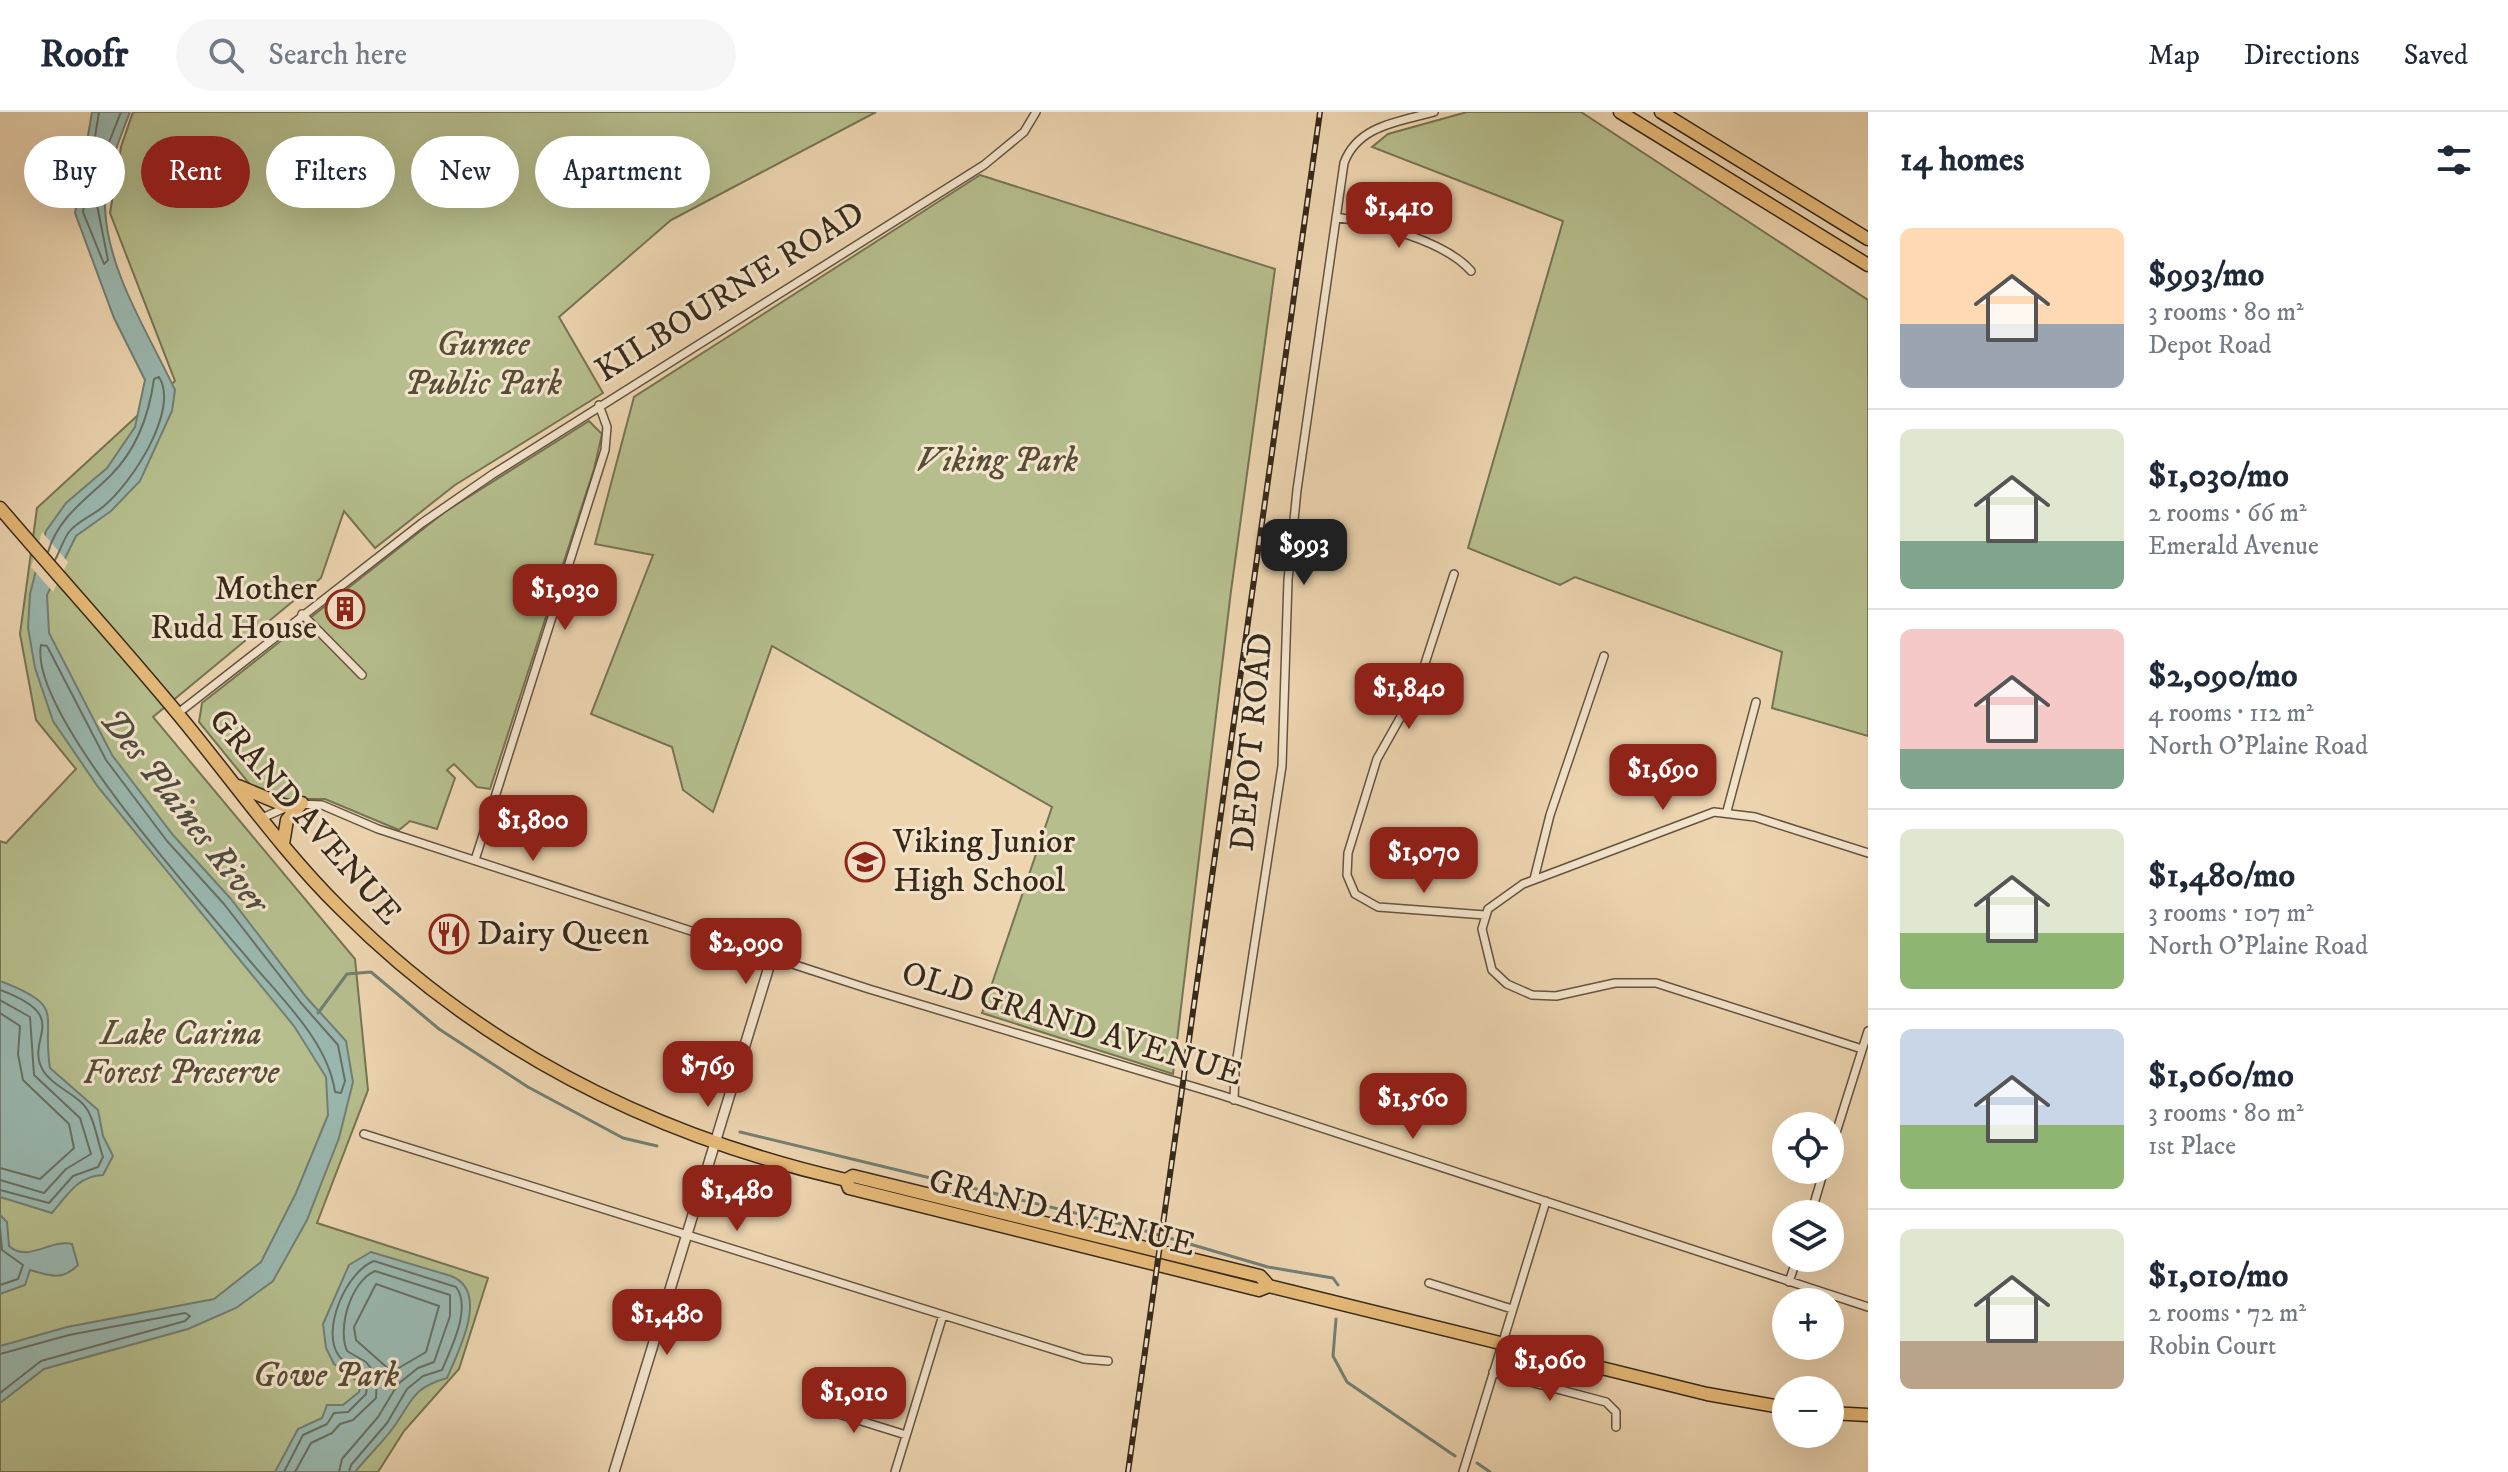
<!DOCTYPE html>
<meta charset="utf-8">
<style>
:root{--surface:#fff;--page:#f6f6f7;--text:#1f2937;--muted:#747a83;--line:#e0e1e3;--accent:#8f2418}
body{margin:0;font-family:"IM FELL DW Pica",serif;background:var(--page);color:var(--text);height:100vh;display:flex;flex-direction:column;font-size:30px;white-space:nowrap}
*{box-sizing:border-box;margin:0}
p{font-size:26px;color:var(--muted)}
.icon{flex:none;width:44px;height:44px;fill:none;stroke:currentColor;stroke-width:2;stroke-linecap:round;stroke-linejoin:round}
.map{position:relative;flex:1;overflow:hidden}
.details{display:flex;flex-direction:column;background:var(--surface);width:640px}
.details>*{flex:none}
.hud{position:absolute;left:24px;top:24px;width:760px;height:72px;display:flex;gap:16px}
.controls{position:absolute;left:1772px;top:1000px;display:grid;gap:16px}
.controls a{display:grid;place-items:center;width:72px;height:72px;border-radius:50%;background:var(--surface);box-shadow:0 8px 32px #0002;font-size:40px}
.price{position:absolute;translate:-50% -68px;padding:0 18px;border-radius:16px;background:var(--accent);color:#fff;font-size:26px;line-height:52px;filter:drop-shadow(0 2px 4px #0008)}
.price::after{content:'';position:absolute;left:50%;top:48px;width:24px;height:18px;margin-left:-12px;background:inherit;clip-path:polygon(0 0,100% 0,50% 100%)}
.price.current{background:#222;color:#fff}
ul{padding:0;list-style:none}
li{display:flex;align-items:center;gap:24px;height:200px;padding:0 32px}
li+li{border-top:2px solid var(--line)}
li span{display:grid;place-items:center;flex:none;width:224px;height:160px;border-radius:12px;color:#555}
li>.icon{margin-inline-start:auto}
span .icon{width:96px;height:96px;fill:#fffc;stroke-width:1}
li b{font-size:34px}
h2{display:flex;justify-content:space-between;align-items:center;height:96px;padding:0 32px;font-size:34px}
.pill{padding:0 28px;border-radius:36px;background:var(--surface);box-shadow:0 8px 32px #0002;font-size:28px;line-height:72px}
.pill.current{background:var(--accent);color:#fff}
header{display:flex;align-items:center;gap:48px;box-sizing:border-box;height:112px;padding:0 40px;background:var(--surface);border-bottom:2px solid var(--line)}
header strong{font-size:38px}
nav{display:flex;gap:44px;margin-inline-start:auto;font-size:28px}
.search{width:560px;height:72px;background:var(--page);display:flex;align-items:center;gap:20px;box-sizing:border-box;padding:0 28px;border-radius:44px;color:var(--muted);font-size:30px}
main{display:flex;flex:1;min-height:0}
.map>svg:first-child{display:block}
</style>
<header>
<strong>Roofr</strong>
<div class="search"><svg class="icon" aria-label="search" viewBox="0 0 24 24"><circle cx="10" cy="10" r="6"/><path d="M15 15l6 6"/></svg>Search here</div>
<nav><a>Map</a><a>Directions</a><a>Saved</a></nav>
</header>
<main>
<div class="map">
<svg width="1868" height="1360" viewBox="0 0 1868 1360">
<rect width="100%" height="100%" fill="#edd5b0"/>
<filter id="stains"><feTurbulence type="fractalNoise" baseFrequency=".0025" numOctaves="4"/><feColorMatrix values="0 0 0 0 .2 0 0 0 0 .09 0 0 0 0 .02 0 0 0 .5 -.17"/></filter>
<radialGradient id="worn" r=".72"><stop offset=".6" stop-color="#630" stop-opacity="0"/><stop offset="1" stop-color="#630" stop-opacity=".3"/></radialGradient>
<path fill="#b6be8d" stroke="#767454" stroke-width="2" d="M133,0H876L671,108L559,205L603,281L455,373L375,436L344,399L321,466L153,605L355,847L368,978L317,1111L488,1166L459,1257L404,1319L378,1360H0V729L6,731L76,657L36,608L20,522L37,396L175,269L110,101L121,35Z
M1467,0H1581L1868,188V624L1772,596L1782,540L1575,465L1560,473L1468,436L1563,109L1372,35L1388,22Z
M980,63L1275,157L1231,479L1173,962L982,901L1052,695L772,534L713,700L683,678L672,635L591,602L653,443L595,432L634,285Z
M589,309L602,322L594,357L490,677L477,675L454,652L447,658L455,666L437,717L410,709L399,718L325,687H274L252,675L199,610L202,591L446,399Z"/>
<path fill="#9ab8b0" stroke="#727f74" stroke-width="2" d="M92,0H130C119,28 104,64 105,95C107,159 149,222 175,278L172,299L140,369L111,399L76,424L47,483L49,521L112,643L173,723L231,787L307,886L346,929L353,970L339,1026L307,1108L273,1169L236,1196L188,1217L44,1257L0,1291V1234L67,1215L214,1187L261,1150L296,1081L328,1003L326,965L294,914L98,675L53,609L35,556L28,516L30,482L46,419L66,391L107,356L135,315L145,268L114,206L75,101Z
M0,869C68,895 41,901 50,956L98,998L103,1024L113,1044L103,1063C78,1064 68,1082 52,1101L0,1085Z
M0,1103L7,1110L9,1134C28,1151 50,1127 72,1132L78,1153C62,1169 50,1164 30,1158L25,1173L0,1182Z
M371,1140L451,1164C490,1179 459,1238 447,1266C412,1276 413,1288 393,1316C382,1331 367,1345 355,1360H275L298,1317L322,1306L327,1293H343L359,1280L361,1272L334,1252L326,1236L323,1212L349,1153Z"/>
<path fill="#edd5b0" d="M42,420L68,450L53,480L31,455Z"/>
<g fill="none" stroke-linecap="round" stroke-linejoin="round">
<path stroke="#687065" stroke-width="2" d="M99,0L83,100L104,152L108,148L97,93L108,33L121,0
M48,440C59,404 86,388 111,363C137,337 149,303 154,267L159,265C180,298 131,372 104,394C94,403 77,409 69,420C63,428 60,439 55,448
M41,533L47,534L106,648L167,729L224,792L301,891L338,933L345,969L341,981L335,980C328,930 282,887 250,849C203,793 28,601 41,533Z
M0,878C76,906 22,926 44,960C55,977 82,983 90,1003C96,1015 98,1031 103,1045L98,1055L73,1064L49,1091L0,1078
M0,888L30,905L34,963L80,1006L91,1042L66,1057L44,1081L0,1068
M0,901L20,914L18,942L23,968L69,1012L74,1036L40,1067L0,1056
M0,1116L2,1138L23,1153L18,1167L0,1173
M376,1172L439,1194L426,1240L392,1260L356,1228L354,1215Z
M0,1242L69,1223L185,1201L190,1204L185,1209L41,1249L0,1281
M284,1360L303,1323L327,1312L334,1301L348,1300L366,1282L368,1268C360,1257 346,1254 339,1244C320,1218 347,1159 374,1149L456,1175C472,1196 451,1236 442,1258L423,1264L407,1277L387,1311L351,1353L349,1360
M295,1360L311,1331L332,1321L340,1312L353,1308L376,1286L377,1264L366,1250L347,1239C337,1216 351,1169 375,1159L450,1183V1204L434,1250L418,1256L398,1272L378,1305L342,1347L339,1360"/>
<path stroke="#727f74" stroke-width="3" d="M318,901L347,862L371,860L439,917L528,975L623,1026L657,1034
M740,1020L1125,1113L1268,1155L1333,1166L1338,1173
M1336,1207L1333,1244L1347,1270L1455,1344
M1477,1351L1490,1360"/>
<g stroke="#645440" stroke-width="10">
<path id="minor" d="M1336,105C1376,112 1444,128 1471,159
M1454,462L1417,576L1377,647L1348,741L1347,763L1355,782L1378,795L1485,803
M302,502L362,563
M177,602L422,411L493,362L984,53L1024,20L1036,0
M298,692L322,693L378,717L869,877L1221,983L1868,1195
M1727,699L1756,590
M262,706L287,695
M475,748L605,338L607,315L599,293
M1534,767L1550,703L1604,544
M1862,937L1656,871H1615L1556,884L1532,883L1507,872L1492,858L1482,817L1488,797L1523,772L1714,700L1755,705L1868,741
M1234,988L1235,959L1282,654L1288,468L1297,378L1344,51C1358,13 1399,10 1434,0
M364,1022L1084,1247L1108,1249
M1830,1040L1868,919
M1811,1102L1824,1058
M1789,1170L1797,1146
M1429,1171L1512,1197
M1493,1260L1606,1290L1616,1300V1315
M810,1293L906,1323
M895,1360L943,1203
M1463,1360L1546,1089"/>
</g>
<g stroke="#645440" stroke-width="12">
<path id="tertiary" d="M614,1360L772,845"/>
</g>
<g stroke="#37291a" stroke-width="15">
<path id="primary" d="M0,396C59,465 120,532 178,602C232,667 281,738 341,797C481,938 655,1024 846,1068L853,1064L1260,1164L1269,1174L1707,1282L1786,1296
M238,674L288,695
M283,732L287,708L302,691
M846,1068L849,1076L1259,1178L1269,1174
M1830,1301L1868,1303"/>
</g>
<g stroke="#37291a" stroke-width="15">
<path id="trunk" d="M1620,0L1868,153
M1661,0L1868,127"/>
</g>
<use href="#minor" stroke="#f3e4cc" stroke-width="7"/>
<use href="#tertiary" stroke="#f3e4cc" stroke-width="9"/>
<use href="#primary" stroke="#e6ba78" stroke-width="12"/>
<use href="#trunk" stroke="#e6ba78" stroke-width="12"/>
<g stroke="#37291a" stroke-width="6">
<path id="rail" d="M1128,1360L1320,0"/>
</g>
<use href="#rail" stroke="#f3e4cc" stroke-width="3" stroke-dasharray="9" stroke-linecap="butt"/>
</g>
<defs>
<g id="building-ring" transform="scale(2)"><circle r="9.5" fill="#f3e4cc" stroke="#8f2418" stroke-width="1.5"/><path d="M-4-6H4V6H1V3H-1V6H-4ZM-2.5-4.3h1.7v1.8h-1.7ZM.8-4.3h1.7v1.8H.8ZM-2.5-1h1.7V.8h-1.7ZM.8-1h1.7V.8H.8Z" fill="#8f2418"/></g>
<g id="school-ring" transform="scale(2)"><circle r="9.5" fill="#f3e4cc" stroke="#8f2418" stroke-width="1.5"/><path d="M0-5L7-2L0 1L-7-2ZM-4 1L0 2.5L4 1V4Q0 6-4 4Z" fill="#8f2418"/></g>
<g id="restaurant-ring" transform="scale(2)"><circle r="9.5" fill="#f3e4cc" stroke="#8f2418" stroke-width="1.5"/><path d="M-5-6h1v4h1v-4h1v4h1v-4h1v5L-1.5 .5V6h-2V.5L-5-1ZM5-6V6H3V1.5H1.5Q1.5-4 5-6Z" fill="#8f2418"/></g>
</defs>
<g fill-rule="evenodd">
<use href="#building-ring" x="345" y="497"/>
<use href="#school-ring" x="865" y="750"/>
<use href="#restaurant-ring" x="449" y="822"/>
</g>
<g text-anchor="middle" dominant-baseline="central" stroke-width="6" stroke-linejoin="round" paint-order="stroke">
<g font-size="34" fill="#37291a" stroke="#f3e4cc">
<text transform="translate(730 180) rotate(-32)">KILBOURNE ROAD</text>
<text transform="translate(1252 630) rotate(-85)">DEPOT ROAD</text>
<text transform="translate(305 705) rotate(49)">GRAND AVENUE</text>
<text transform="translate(1072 912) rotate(17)">OLD GRAND AVENUE</text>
<text transform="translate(1062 1101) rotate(14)">GRAND AVENUE</text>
</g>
<g font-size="34" font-style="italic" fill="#574e37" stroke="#f3e4cc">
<text x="483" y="233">Gurnee<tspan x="483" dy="39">Public Park</tspan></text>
<text x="997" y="349">Viking Park</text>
<text x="181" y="922">Lake Carina<tspan x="181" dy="39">Forest Preserve</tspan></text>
<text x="326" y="1264">Gowe Park</text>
</g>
<g font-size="34" fill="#37291a" stroke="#f3e4cc" text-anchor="start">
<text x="317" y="477" text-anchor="end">Mother<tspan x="317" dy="39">Rudd House</tspan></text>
<text x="893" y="730">Viking Junior<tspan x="893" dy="39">High School</tspan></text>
<text x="477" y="822">Dairy Queen</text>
</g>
<g font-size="36" font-style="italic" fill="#504d40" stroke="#f3e4cc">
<text transform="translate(184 699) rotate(52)">Des Plaines River</text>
</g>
</g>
<rect width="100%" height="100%" filter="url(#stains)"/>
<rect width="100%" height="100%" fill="url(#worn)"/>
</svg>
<div class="controls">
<a><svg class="icon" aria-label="locate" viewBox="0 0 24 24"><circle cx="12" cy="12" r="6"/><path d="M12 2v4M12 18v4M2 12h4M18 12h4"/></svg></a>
<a><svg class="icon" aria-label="layers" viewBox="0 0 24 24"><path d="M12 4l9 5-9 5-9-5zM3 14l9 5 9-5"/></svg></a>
<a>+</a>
<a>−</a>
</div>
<b class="price" style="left:1399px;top:138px">$1,410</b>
<b class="price current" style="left:1304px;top:475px">$993</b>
<b class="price" style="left:565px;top:520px">$1,030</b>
<b class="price" style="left:1409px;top:619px">$1,840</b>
<b class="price" style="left:1663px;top:700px">$1,690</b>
<b class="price" style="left:533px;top:751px">$1,800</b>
<b class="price" style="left:1424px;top:783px">$1,070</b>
<b class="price" style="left:746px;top:874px">$2,090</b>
<b class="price" style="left:708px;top:997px">$769</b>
<b class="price" style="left:1413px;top:1029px">$1,560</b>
<b class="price" style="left:737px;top:1121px">$1,480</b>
<b class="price" style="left:667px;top:1245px">$1,480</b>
<b class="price" style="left:1550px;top:1291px">$1,060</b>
<b class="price" style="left:854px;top:1323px">$1,010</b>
<div class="hud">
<a class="pill">Buy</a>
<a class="pill current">Rent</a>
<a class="pill">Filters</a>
<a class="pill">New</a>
<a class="pill">Apartment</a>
</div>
</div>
<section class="details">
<h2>14 homes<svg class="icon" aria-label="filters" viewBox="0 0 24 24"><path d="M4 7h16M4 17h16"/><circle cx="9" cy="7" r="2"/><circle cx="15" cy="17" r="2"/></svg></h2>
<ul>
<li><span style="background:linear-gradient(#ffd9b3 60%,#9aa5b1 0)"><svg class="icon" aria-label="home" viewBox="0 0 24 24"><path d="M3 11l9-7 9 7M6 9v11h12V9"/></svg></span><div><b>$993/mo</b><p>3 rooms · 80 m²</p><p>Depot Road</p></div></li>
<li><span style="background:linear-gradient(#dfe7d0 70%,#7fa58c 0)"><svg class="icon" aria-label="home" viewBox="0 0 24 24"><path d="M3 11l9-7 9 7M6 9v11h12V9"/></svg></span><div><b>$1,030/mo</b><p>2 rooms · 66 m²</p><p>Emerald Avenue</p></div></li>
<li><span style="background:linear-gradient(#f6c9c9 75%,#7fa58c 0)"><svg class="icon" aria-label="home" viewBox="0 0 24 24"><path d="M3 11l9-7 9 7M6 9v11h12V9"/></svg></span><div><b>$2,090/mo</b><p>4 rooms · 112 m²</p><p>North O'Plaine Road</p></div></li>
<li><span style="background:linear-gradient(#dfe7d0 65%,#8fb573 0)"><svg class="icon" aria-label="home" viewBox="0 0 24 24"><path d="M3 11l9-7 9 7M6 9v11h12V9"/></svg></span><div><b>$1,480/mo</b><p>3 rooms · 107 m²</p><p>North O'Plaine Road</p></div></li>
<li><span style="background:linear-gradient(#c9d6e8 60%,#8fb573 0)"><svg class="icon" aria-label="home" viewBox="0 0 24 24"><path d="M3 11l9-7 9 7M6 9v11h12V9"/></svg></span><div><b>$1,060/mo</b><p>3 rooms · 80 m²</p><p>1st Place</p></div></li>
<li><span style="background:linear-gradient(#dfe7d0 70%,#b9a48a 0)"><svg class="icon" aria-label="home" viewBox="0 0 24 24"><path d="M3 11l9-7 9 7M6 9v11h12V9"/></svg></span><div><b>$1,010/mo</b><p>2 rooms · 72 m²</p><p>Robin Court</p></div></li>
</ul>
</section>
</main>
